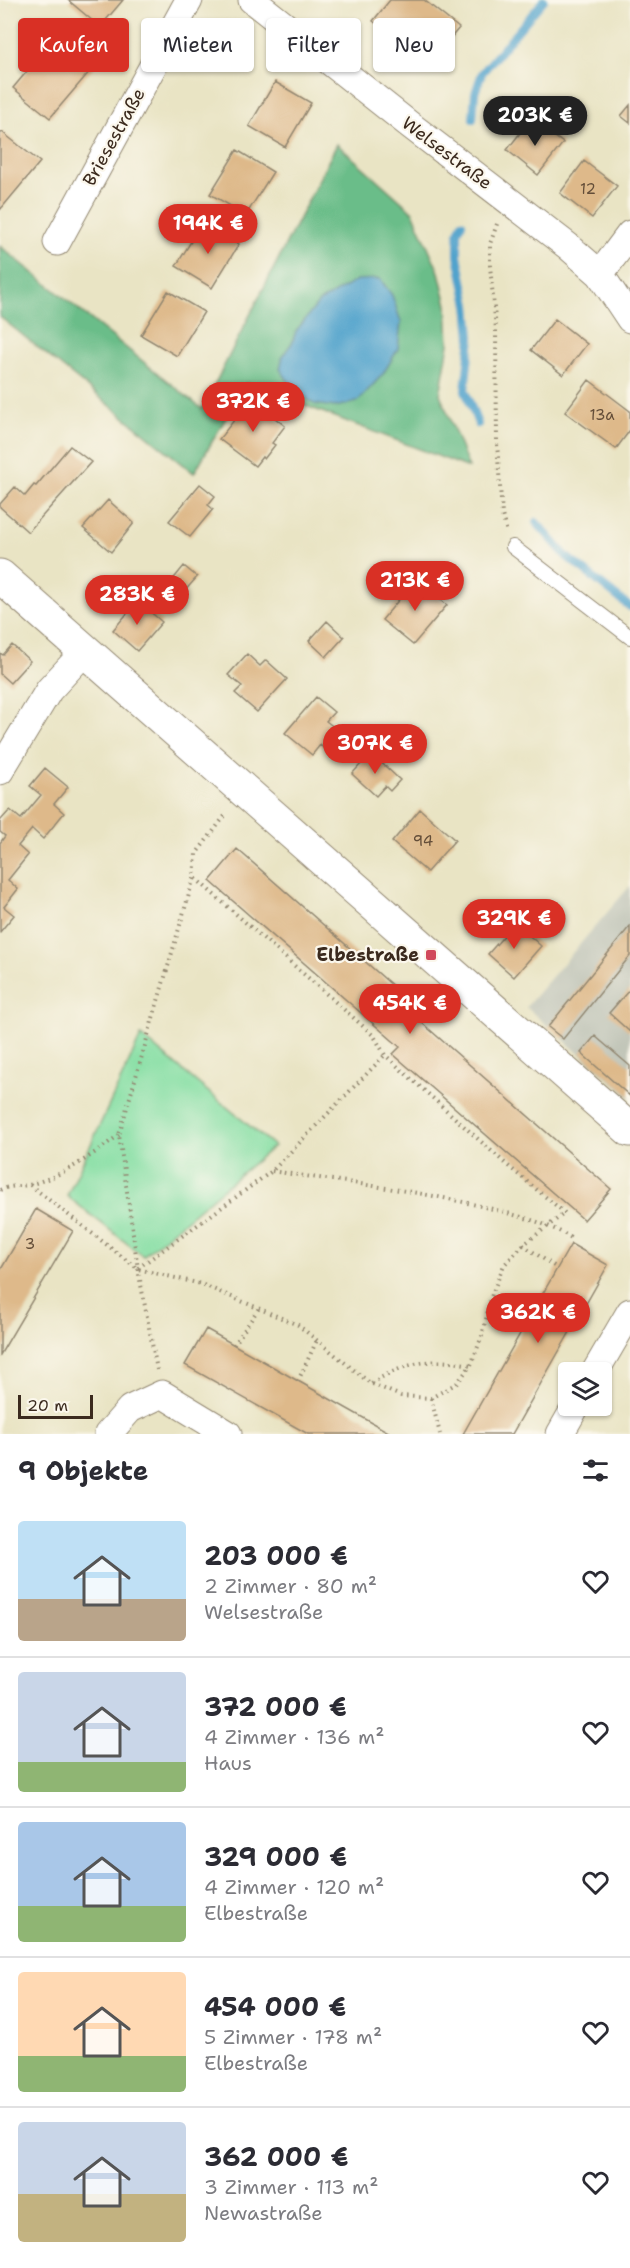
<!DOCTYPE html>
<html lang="de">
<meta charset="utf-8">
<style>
:root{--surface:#fff;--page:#f7f7f7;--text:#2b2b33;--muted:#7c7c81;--line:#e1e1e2;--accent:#d93025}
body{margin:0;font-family:"Shantell Sans",sans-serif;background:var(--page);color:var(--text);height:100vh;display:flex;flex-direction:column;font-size:22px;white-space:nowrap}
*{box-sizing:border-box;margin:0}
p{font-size:20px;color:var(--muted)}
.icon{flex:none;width:33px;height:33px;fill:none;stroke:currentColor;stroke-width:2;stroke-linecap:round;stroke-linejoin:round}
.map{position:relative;height:1434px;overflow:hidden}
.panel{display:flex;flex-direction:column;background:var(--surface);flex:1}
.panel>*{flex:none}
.guide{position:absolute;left:18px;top:18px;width:594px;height:54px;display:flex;gap:12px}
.fabs{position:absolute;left:558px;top:1362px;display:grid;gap:12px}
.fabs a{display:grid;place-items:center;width:54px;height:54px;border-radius:6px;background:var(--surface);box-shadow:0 2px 4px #0004;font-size:30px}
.scale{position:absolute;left:18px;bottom:15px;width:75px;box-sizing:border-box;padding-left:6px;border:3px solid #3b2a1e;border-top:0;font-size:16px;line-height:21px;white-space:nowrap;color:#3b2a1e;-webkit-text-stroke:4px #fbf7ec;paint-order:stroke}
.price{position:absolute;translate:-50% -51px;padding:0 14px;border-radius:21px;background:var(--accent);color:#fff;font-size:20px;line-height:39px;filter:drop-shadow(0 2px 3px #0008)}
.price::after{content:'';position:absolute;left:50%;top:36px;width:18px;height:14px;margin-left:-9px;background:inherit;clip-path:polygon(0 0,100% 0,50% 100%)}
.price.active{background:#222;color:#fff}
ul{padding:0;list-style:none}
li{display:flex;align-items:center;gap:18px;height:150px;padding:0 18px}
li+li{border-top:2px solid var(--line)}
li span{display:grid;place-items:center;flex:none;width:168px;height:120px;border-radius:6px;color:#555}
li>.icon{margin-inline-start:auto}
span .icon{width:72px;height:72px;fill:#fffc;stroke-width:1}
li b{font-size:26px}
h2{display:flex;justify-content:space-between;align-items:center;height:72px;padding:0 18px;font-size:26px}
.tag{padding:0 21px;border-radius:6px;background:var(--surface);box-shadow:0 2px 4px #0004;font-size:21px;line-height:54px}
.tag.active{background:var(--accent);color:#fff}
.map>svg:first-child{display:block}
</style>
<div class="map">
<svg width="630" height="1434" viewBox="0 0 630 1434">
<rect width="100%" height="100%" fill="#fbf7ec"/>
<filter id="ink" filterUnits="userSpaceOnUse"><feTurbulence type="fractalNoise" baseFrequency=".0167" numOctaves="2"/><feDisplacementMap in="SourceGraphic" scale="12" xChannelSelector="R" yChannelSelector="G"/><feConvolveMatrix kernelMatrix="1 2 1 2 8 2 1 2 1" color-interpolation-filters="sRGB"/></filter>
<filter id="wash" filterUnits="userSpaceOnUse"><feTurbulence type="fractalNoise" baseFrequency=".008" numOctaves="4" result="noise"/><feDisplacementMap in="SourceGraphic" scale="24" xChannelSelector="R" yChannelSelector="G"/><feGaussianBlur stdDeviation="1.35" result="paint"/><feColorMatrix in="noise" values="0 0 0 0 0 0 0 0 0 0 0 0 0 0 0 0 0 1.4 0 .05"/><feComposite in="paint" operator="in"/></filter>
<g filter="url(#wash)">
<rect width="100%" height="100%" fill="#e9e4c4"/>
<path fill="#c2c6b9" d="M630,886V1098L526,1007Z"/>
<path fill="#84dea3" stroke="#608460" stroke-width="1.5" d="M141,1036L274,1146L143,1256L67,1196Z"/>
<path fill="#6bbd89" stroke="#537454" stroke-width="1.5" d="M337,144L413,212L439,272L447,305L449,344L440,394L469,468L246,383L194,473L0,317V246L202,409Z"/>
<path fill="#51a3cc" stroke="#466675" stroke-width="1.5" d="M380,279L392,295L401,322L398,349L383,374L357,402L335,407L314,404L293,388L280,369L283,355L292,343L296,331L319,302L357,280Z"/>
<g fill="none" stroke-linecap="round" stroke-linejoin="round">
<path stroke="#51a3cc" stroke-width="8" d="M473,119L475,93L482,73L544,0
M462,223L458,232V256L468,305L471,337L465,390L478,424
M536,522L566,556L630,607"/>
</g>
<g id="blocks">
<path fill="#deb98a" d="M68,0H123L100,27Z
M390,0H424L459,28L428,65L373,21Z
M59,33L96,64L50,118L13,88Z
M275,82L311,103L285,147L249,126Z
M630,105V123L621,116Z
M531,119L563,143L538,175L507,150Z
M2,132L40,162L0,210V134Z
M237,150L273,172L246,215L210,194Z
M584,161L617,186L592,218L560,193Z
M203,222L239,244L212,288L176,266Z
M168,291L204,312L177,356L141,335Z
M555,319L587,344L563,375L531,350Z
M589,380L630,411V430L616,449L565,412Z
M251,399L285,426L272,443L275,445L264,459L262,457L255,466L219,439Z
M70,446L91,462L28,532L0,507V504L15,487L25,496L34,485L36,486Z
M200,484L215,496L208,505L213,509L190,537L169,521Z
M108,500L134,523L111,552L83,528Z
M184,566L197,577L183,593L171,582Z
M416,579L447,605L413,645L382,620Z
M138,601L162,622L137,651L113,630Z
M327,621L344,637L326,657L309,641Z
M12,645L30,661L10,683L0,674V653L3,655Z
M247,654L260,666L266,660L287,679L257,712L235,693L242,686L228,675Z
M316,697L334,712L326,721L335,728L331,732L337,737L326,750L320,745L312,755L285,733Z
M371,753L400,780L390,791L385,786L376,796L352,774Z
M45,768L68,787L54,804L64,813L43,839L32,829L18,846L28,855L8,880L18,889L4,907L14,915L0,932V843L5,836L0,832V821L10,810L21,819L41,795L30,786Z
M420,809L455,840L427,872L392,842Z
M237,849L427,1016L421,1022L611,1189L584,1220L393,1054L400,1047L210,881Z
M515,923L541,946L514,977L488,954Z
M630,926V956L563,1039L548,1027Z
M630,989V1032L609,1013Z
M595,1036L630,1066V1096L581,1053Z
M36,1209L73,1231L0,1355V1271Z
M571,1244L608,1265L512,1434H463Z
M206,1329L298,1381L392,1434H308L185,1365Z"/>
</g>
</g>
<g filter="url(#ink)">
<use href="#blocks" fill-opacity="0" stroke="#928771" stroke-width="1.5"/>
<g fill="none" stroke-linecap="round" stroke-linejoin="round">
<g stroke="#928771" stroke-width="16">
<path id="service" d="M513,547L630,637"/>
</g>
<g stroke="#928771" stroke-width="29">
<path id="minor" d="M252,0L410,125L569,247L600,274L630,319
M57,242L189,0
M600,274L630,234
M0,771L49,690L85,651
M595,1372L630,1312
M108,1434L130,1409L162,1394L228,1434
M560,1434L576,1406"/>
</g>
<g stroke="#928771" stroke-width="35">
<path id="tertiary" d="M0,576L630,1130"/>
</g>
<path stroke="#928771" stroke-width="4" stroke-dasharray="1.5 4.5" stroke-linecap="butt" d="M497,224L490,244V266L496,329L497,443L502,515L507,532
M272,1171C348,1183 426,1191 500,1211C529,1219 547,1223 573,1239
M30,1185L138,1269L201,1284L298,1325L370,1383L401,1396L431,1398L457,1383L471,1365L482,1336L492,1294L504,1265L523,1245L565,1213L507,1165L385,1055L374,1036L194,877
M0,1190C10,1185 22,1187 32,1184C69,1173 89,1157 119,1135
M523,1245L557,1268
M138,1268L272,1171L385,1055
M487,1310L524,1325
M234,1345L259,1308
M157,1370L138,1269L119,1135L194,877L196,854L227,813
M298,1381L317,1340
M371,1383C409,1362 428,1357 471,1365
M431,1398L440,1434"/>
<use href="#service" stroke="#fff" stroke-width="14"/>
<use href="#minor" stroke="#fff" stroke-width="27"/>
<use href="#tertiary" stroke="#fff" stroke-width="33"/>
</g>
</g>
<rect fill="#d1495b" stroke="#fbf7ec" stroke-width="2" x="425" y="949" width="12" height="12" rx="3"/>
<g text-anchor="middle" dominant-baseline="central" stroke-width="4.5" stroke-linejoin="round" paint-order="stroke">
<g font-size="15" fill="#644e39">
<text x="588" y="189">12</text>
<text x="602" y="415">13a</text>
<text x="423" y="841">94</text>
<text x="30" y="1244">3</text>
</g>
<g font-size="18" fill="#3b2a1e" stroke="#fbf7ec">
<text transform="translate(114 137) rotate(-61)">Briesestraße</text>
<text transform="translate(447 153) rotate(37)">Welsestraße</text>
</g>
<g font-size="18" font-weight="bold" fill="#3b2a1e" stroke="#fbf7ec" text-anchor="end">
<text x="419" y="955">Elbestraße</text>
</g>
</g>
</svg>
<div class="fabs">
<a><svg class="icon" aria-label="layers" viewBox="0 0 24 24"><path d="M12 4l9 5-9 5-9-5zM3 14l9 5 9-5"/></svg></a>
</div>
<div class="scale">20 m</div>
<b class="price active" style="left:535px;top:147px">203K €</b>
<b class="price" style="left:208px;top:255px">194K €</b>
<b class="price" style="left:253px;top:433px">372K €</b>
<b class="price" style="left:415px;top:612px">213K €</b>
<b class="price" style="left:137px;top:626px">283K €</b>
<b class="price" style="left:375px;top:775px">307K €</b>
<b class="price" style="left:514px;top:950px">329K €</b>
<b class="price" style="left:410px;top:1035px">454K €</b>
<b class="price" style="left:538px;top:1344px">362K €</b>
<div class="guide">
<a class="tag active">Kaufen</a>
<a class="tag">Mieten</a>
<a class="tag">Filter</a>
<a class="tag">Neu</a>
</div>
</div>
<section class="panel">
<h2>9 Objekte<svg class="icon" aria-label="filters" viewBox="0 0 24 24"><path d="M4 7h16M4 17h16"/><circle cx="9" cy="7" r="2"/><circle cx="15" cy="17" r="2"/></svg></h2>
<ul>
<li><span style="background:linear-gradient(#bfe0f5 65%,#b9a48a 0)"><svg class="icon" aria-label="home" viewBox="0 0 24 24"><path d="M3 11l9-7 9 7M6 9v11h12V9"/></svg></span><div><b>203 000 €</b><p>2 Zimmer · 80 m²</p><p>Welsestraße</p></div><svg class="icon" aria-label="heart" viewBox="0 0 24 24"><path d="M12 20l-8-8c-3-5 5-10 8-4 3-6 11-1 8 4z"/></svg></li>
<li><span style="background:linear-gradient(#c9d6e8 75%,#8fb573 0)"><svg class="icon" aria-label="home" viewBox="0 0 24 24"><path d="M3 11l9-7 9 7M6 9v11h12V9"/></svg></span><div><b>372 000 €</b><p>4 Zimmer · 136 m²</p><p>Haus</p></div><svg class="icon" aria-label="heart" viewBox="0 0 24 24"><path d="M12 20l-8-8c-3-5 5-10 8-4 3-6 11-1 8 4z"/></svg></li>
<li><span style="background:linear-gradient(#a9c7e8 70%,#8fb573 0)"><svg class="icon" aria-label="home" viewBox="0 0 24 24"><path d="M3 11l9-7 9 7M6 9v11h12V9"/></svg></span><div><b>329 000 €</b><p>4 Zimmer · 120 m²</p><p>Elbestraße</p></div><svg class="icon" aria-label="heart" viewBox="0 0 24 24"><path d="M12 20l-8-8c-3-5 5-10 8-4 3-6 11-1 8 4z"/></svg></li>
<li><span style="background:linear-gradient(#ffd9b3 70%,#8fb573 0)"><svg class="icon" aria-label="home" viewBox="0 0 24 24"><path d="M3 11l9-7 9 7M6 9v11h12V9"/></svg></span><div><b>454 000 €</b><p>5 Zimmer · 178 m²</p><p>Elbestraße</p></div><svg class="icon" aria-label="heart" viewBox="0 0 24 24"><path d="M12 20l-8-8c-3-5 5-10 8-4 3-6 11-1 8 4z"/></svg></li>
<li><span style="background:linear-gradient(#c9d6e8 60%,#c2b280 0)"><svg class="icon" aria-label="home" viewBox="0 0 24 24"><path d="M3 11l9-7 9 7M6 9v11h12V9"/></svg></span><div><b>362 000 €</b><p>3 Zimmer · 113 m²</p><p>Newastraße</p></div><svg class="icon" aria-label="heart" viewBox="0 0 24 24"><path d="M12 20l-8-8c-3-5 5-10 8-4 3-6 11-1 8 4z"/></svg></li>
</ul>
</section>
